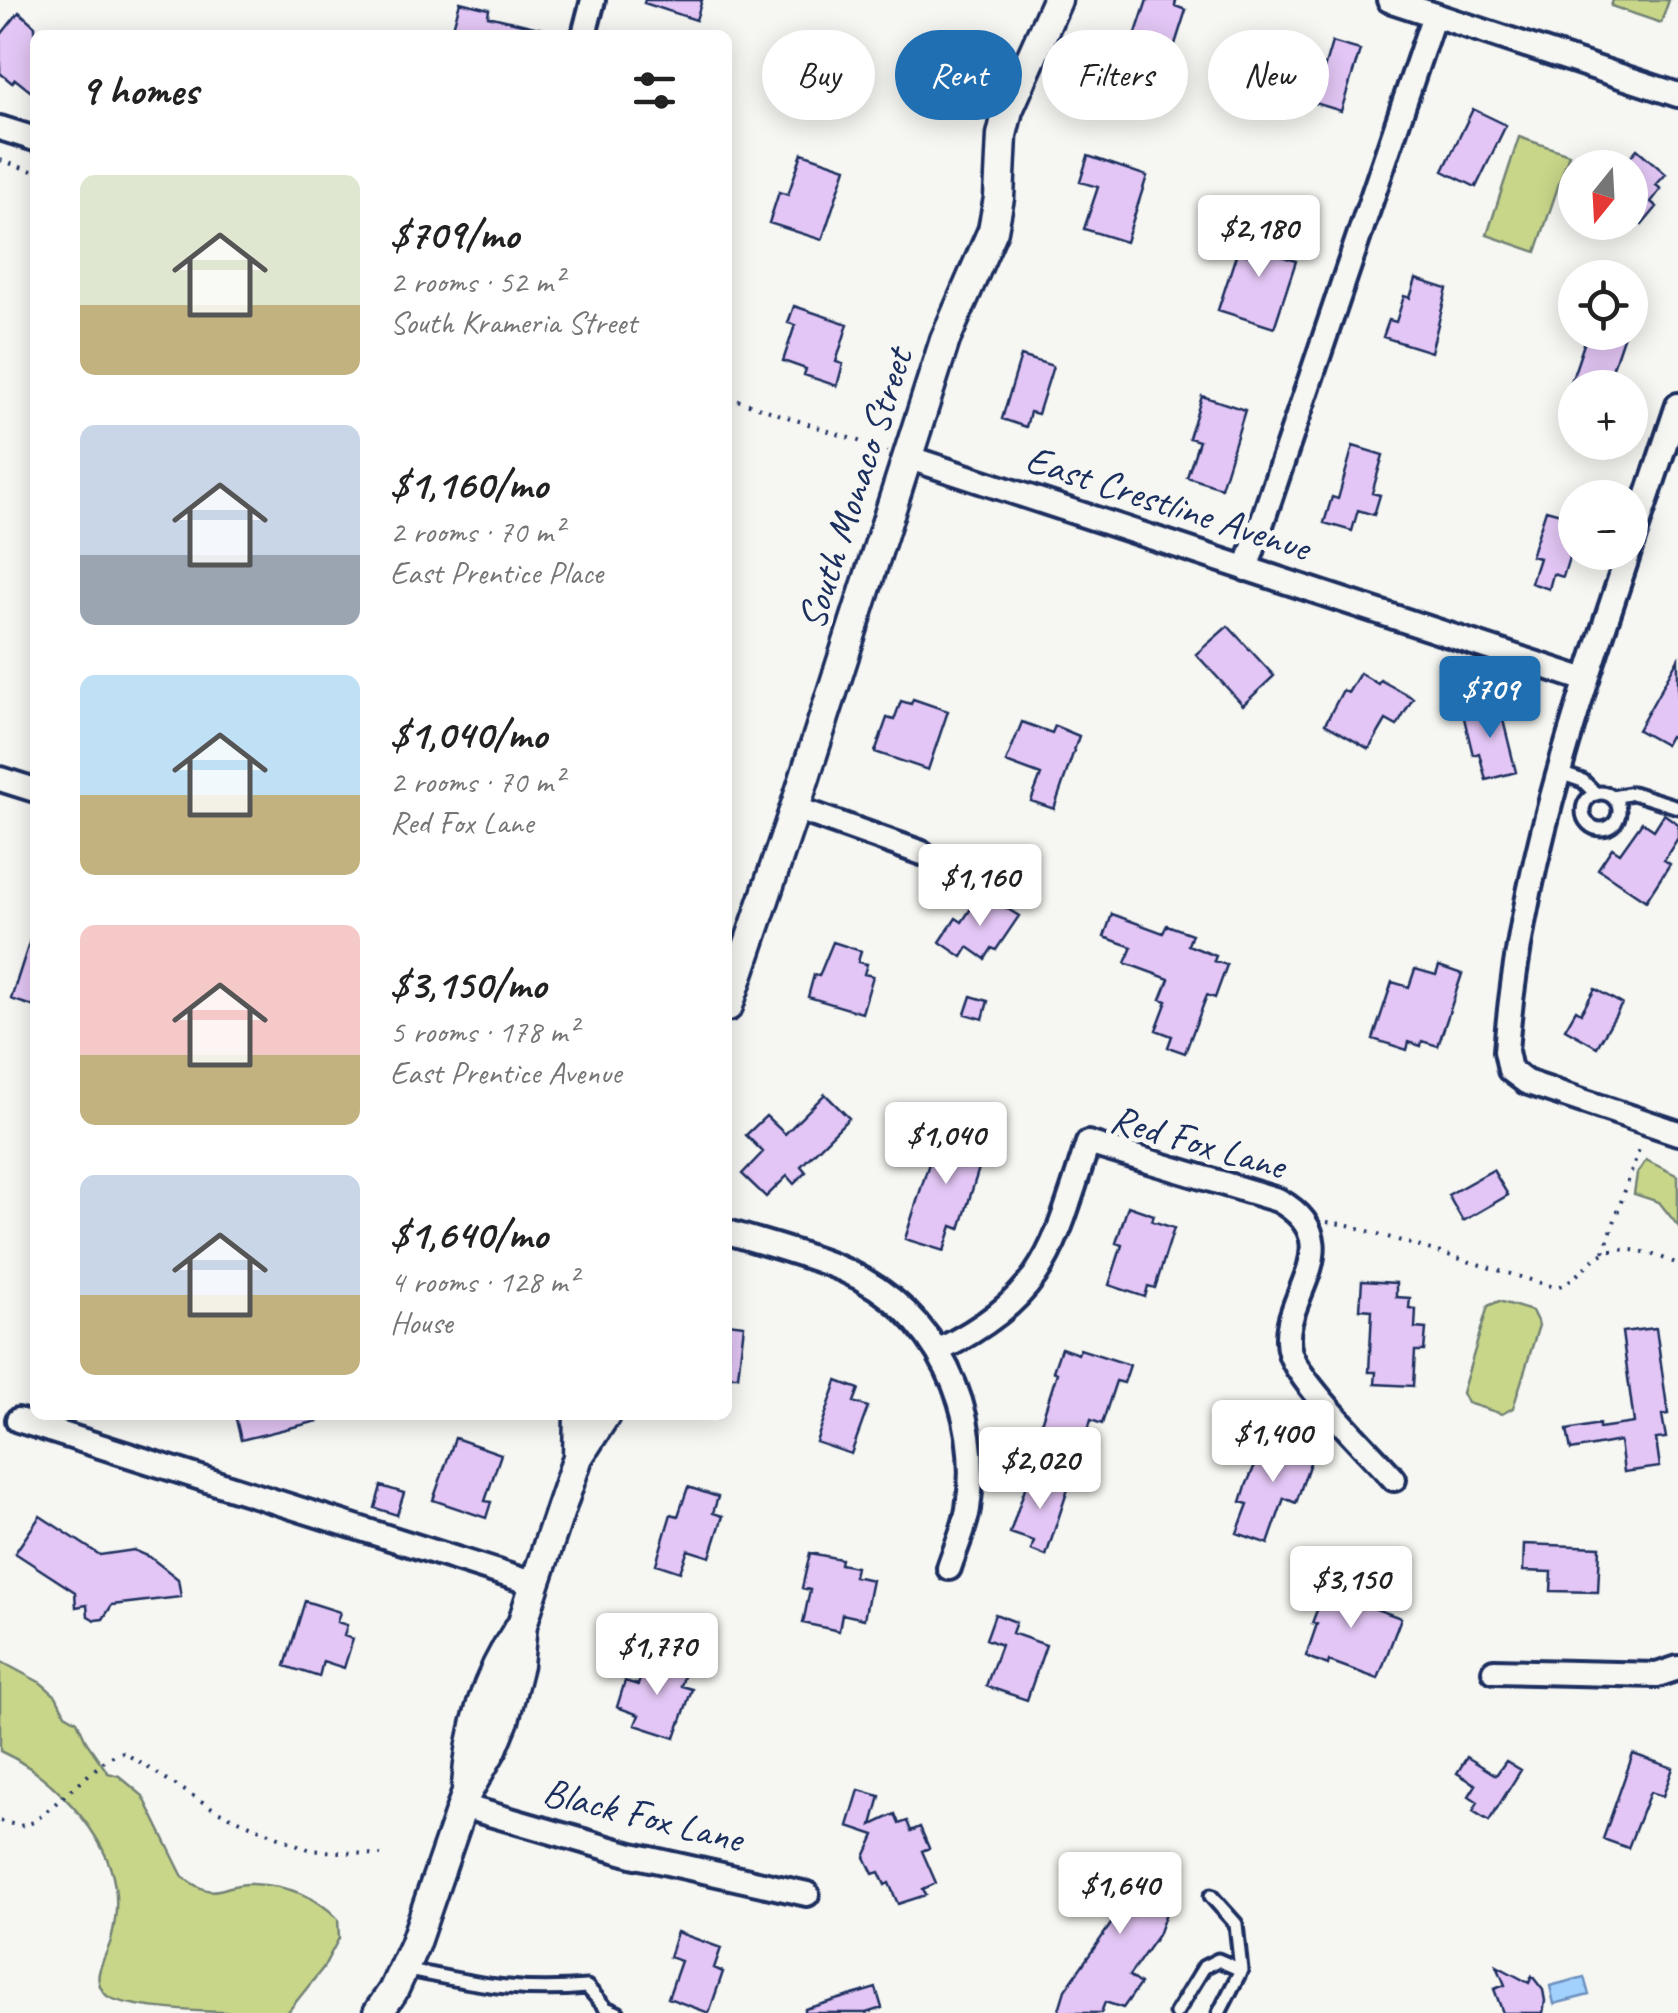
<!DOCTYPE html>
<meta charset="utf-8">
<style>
:root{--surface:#fff;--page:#f6f6f6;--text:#222;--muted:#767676;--accent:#1f6fb2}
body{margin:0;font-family:Caveat,sans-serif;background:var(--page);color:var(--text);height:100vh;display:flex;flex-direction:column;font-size:38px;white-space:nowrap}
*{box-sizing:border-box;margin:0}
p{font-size:32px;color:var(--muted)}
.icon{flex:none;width:55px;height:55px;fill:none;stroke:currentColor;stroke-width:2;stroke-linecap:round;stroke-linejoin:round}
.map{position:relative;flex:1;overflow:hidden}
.details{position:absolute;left:30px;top:30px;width:702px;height:1390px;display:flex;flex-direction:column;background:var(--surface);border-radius:15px;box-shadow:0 5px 25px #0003}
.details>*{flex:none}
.banner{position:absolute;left:762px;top:30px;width:765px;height:90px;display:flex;gap:20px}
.needle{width:65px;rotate:198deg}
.tools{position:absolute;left:1558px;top:150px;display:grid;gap:20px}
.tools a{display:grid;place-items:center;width:90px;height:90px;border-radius:50%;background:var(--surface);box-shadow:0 5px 25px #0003;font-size:50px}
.price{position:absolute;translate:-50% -85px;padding:0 22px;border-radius:10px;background:#fff;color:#222;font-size:32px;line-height:65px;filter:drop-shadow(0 2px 5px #0008)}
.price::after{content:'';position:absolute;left:50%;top:60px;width:30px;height:22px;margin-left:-15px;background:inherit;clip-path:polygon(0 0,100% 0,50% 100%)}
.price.current{background:var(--accent);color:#fff}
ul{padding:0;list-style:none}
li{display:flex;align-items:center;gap:30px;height:250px;padding:0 50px}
li span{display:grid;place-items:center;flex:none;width:280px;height:200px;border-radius:15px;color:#555}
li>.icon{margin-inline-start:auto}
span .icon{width:120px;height:120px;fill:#fffc;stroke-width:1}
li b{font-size:42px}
h2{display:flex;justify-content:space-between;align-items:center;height:120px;padding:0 50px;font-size:42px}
.pill{padding:0 35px;border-radius:45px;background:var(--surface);box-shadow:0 5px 25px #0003;font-size:35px;line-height:90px}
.pill.current{background:var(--accent);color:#fff}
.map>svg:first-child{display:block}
</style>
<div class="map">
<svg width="1678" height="2013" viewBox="0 0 1678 2013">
<rect width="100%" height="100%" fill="#f6f6f2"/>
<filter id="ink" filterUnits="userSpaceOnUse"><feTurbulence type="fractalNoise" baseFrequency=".01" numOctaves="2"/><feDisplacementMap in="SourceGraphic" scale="20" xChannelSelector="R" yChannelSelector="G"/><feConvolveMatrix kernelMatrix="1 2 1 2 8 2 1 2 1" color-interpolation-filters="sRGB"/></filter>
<g filter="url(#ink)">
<path fill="#c8d689" stroke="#728274" stroke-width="2.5" d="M1613,0H1669L1661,23L1611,6Z
M1519,137L1569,154L1536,252L1487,235Z
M1646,1160L1678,1176V1226L1659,1202L1634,1194L1637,1174Z
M1499,1301L1532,1311L1539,1325L1513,1408L1502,1414L1467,1403L1462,1393L1488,1306Z
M0,1661L41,1683L56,1696L65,1714L77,1721L87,1743L108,1773L119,1776L143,1796L183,1877C218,1904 220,1883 251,1884C284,1885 316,1895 338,1919L339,1938L323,1968L287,2013C247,2013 135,2013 107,1996C88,1978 106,1959 111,1940C115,1924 118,1903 115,1887C107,1832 49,1773 0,1751Z"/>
<path fill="#a2d1fe" stroke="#6c90be" stroke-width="2.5" d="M1584,1977L1589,1995L1554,2004L1550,1986Z"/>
<path fill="#e3c6f5" stroke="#1b2f5e" stroke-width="2.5" d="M645,0H702L696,20L644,3Z
M1147,0H1176L1175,6L1186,10L1163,82L1124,69Z
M460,2L489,9L488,16L543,29L542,35H451Z
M19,12L35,26V95L15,79L12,83L0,73V36Z
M1332,42L1360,50L1341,111L1302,99L1310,76L1321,79Z
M1473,109L1506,125L1476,187L1443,171Z
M1637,149L1666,174L1656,185L1661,189L1651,202L1657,207L1642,225L1630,215V168H1621Z
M802,153L846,168L822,240L769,223L779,192L788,195Z
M1088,156L1147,176L1126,242L1084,229L1098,187L1080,182Z
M1262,220L1284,227L1275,254L1296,261L1274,328L1218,310L1237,252L1251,256Z
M1416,279L1447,289L1431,352L1383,337L1389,320L1396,322L1404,296L1410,298Z
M794,306L848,324L836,362L843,364L837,386L804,375L806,369L783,361L795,325L788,323Z
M1588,332H1625L1606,388H1569Z
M1021,356L1053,366L1038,414L1030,412L1026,427L1002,419Z
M1202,396L1245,410L1221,488L1187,477L1199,441L1189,438Z
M1353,446L1383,455L1372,493L1380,495L1374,515L1358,510L1352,531L1324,523L1332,497L1338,499Z
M1546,510L1575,518V538L1563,577L1553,574L1549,589L1531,583L1539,558L1531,556Z
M1228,626L1274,676L1243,705L1196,654Z
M1678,659V741L1670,736L1665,745L1638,730Z
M1360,673L1378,684L1380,680L1413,698L1397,726L1386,720L1369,749L1325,724L1343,690L1348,693Z
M913,699L948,711L928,770L875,752L887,718L894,720L901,701L911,704Z
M1499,704L1516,772L1486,780L1479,753L1473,755L1463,714Z
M1022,722L1052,733L1055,726L1079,736L1054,809L1031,801L1041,775L1006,762Z
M1664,814L1678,824V838L1664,860L1670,864L1646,901L1598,869L1612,848L1620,853L1642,822L1654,830Z
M990,898L1019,916L996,950L992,948L985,959L968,947L962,957L940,942L956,918L962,922L976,901L984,907Z
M1112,914L1163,933L1167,925L1192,934L1188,945L1216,956L1214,961L1227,965L1215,998L1207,995L1185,1053L1168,1047L1172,1036L1156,1030L1167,1001L1161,999L1169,979L1125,963L1132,947L1104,937Z
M32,934H35V1007L11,999Z
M833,942L861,951L858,962L867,964L864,974L873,976L862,1013L808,997L814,975L819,976Z
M1439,966L1462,974L1438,1046L1422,1041L1421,1046L1409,1042L1407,1050L1373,1039L1392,982L1409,987L1415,969L1436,975Z
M1595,989L1622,1004L1597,1047L1565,1029L1576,1010L1581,1013Z
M971,996L988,1001L983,1019L965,1014Z
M825,1094L849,1118L801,1166L806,1172L794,1184L787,1176L766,1197L742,1174L763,1152L746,1135L766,1116L785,1134Z
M941,1125L988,1139L960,1229L952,1226L944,1251L905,1239Z
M1493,1170L1508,1195L1463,1221L1448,1195Z
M1128,1206L1154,1215L1152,1221L1174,1228L1155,1288L1148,1286L1145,1297L1109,1285L1122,1245L1116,1243Z
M1362,1281L1396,1283V1297L1410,1298L1409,1308L1416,1309L1415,1328L1426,1329L1424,1351H1415L1413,1386L1375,1384L1376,1372H1369L1372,1310L1360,1309Z
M728,1323L744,1325L738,1376H728Z
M1656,1328L1668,1414L1662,1415L1666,1438L1656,1439L1660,1467L1624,1472L1620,1441L1571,1450L1567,1430L1599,1424V1428L1634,1423L1622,1332Z
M1061,1348L1078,1354L1080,1349L1130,1365L1124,1383L1116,1381L1102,1424L1091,1420L1086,1438L1041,1423L1057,1373L1053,1371Z
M837,1381L859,1389L854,1402L868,1407L851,1454L816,1442Z
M235,1415H317L318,1421L241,1440Z
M1275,1429L1297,1437L1293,1449L1312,1457L1296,1503L1284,1498L1268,1544L1237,1533L1248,1504L1241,1502L1246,1486L1264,1444L1269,1446Z
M455,1438L501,1454L485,1501L491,1502L486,1518L433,1500Z
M1030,1473L1069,1486L1046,1556L1031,1550L1034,1541L1010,1533Z
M381,1486L404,1493L397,1515L375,1508Z
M688,1487L718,1497L713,1513L723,1516L710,1557L688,1550L680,1572L656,1564L671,1514L678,1516Z
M40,1516L100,1555L134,1550L150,1557L178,1579L181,1597L112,1605L103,1619L95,1620L88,1616L87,1605L76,1607L75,1592L15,1553Z
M1524,1544L1600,1547L1598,1592L1551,1591L1552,1572L1523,1571Z
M810,1553L841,1559L840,1564L856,1567L854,1576L872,1580L864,1619L842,1614L839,1631L803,1623L810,1590L802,1588Z
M1330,1576L1357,1586L1351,1600L1401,1618L1378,1679L1329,1661L1328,1665L1306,1656L1317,1624L1312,1623Z
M305,1601L340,1612L337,1622L347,1625L344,1636L353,1639L344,1668L323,1661L319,1677L285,1666Z
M995,1614L1016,1622L1012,1633L1046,1645L1027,1700L986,1686L1001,1645L986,1639Z
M647,1658L686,1670L681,1686L692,1689L675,1738L635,1725L639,1715L617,1707L625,1681L638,1685Z
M1633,1754L1673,1768L1663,1796L1650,1792L1628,1848L1603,1839Z
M1467,1757L1496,1775L1506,1761L1521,1770L1489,1821L1473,1811L1478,1802L1469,1796L1476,1785L1457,1773Z
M859,1790L880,1796L872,1825L895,1814L899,1824L907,1821L911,1831L920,1827L929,1848L922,1851L936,1883L923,1889L926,1895L898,1904L889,1883L885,1885L879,1872L873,1874L865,1857L875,1835L848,1826Z
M1109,1857L1178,1880L1158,1935L1129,1976L1140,1984L1123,2008L1105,2002L1101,2013H1058L1065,1990L1120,1911L1094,1902Z
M677,1932L721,1948L714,1968L723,1972L709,2013L668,1998L681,1961L669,1957Z
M1497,1966L1529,1983L1532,1976L1543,1990L1545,2001L1543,2013H1503L1494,1989L1505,1985Z
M876,1988L882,2008L866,2013H805V2009Z"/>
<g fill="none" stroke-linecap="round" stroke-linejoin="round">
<g stroke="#1b2f5e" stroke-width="19">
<path id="service" d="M1557,772L1583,781L1596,794
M1583 811a18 18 0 1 1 36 0a18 18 0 1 1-36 0Z
M1613,797L1633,793L1678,807
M1211,1896L1236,1924L1241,1970L1219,2013
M409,1970C475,1984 519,1993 587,1987L606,2008L618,2013
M1176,2013L1204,1967L1218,1960L1241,1970"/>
</g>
<g stroke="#1b2f5e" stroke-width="30">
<path id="minor" d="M1389,0L1678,95
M584,35L593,0
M0,128L35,139
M907,457L1586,680
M1630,548L1678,405
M1629,552C1574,716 1519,878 1506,1051L1510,1070L1526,1082L1678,1133
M1246,569L1434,15
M0,779L35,790
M795,808L922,853
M728,1232C766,1244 807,1254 844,1270C938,1312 983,1411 968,1509C965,1529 955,1549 949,1568
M938,1351C1047,1295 1052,1252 1088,1143L1278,1200C1357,1244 1274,1301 1290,1353C1300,1384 1370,1452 1394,1479
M18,1420L535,1584
M1494,1671L1657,1675L1678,1668
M462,1806L632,1855L807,1894"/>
</g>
<g stroke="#1b2f5e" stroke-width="35">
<path id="tertiary" d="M728,1006L795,808L945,340L993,230L999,198L1002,135L1008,110L1057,0
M578,1457L579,1415
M467,1787C470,1729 486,1678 518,1630
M378,2013L393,1991L414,1945L467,1792L492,1749L504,1720L518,1665L522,1625L535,1584L578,1457L605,1415"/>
</g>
<path stroke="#1b2f5e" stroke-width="4" stroke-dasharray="2.5 8" stroke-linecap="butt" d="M0,160L35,172
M728,397L888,451
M1327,1222L1348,1225L1554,1287C1568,1285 1577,1275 1587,1265C1613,1239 1647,1251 1678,1264
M1604,1252L1641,1143
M0,1821L20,1826L34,1822L108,1758L123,1752L217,1811L310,1850L381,1855"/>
<use href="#service" stroke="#f6f6f2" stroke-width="11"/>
<use href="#minor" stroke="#f6f6f2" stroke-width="22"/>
<use href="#tertiary" stroke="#f6f6f2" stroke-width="28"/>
</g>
</g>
<g text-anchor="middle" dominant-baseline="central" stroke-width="10" stroke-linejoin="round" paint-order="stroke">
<g font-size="40" fill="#1b2f5e" stroke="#f6f6f2">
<text transform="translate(855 489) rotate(-72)">South Monaco Street</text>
<text transform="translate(1168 503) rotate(18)">East Crestline Avenue</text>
<text transform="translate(1198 1142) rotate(16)">Red Fox Lane</text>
<text transform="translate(643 1815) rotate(14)">Black Fox Lane</text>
</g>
</g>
</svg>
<div class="tools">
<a><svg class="needle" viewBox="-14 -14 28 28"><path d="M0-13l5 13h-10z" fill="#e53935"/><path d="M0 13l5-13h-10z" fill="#767676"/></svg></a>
<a><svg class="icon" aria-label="locate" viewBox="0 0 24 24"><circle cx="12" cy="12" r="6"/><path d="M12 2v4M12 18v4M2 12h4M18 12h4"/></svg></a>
<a>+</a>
<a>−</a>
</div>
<b class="price" style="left:1259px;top:280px">$2,180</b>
<b class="price current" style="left:1490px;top:741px">$709</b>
<b class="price" style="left:980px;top:929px">$1,160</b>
<b class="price" style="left:946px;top:1187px">$1,040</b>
<b class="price" style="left:1273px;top:1485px">$1,400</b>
<b class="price" style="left:1040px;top:1512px">$2,020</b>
<b class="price" style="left:1351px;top:1631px">$3,150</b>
<b class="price" style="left:657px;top:1698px">$1,770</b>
<b class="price" style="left:1120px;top:1937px">$1,640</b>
<div class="banner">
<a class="pill">Buy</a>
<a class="pill current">Rent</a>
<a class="pill">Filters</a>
<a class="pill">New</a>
</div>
<section class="details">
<h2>9 homes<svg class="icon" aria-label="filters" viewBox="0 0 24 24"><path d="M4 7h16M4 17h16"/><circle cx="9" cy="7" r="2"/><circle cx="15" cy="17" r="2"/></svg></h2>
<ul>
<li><span style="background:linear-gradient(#dfe7d0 65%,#c2b280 0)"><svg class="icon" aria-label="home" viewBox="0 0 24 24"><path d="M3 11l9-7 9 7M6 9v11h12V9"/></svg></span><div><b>$709/mo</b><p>2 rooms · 52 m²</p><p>South Krameria Street</p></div></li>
<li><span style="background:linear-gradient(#c9d6e8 65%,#9aa5b1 0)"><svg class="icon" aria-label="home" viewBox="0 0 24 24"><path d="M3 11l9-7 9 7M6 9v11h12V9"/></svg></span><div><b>$1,160/mo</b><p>2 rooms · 70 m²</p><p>East Prentice Place</p></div></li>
<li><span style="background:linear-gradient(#bfe0f5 60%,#c2b280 0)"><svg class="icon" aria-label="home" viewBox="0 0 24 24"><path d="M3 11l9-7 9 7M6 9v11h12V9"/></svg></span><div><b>$1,040/mo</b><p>2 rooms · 70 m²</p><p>Red Fox Lane</p></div></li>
<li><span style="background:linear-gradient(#f6c9c9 65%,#c2b280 0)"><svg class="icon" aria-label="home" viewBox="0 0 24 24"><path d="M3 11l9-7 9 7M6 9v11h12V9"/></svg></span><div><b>$3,150/mo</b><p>5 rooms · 178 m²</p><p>East Prentice Avenue</p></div></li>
<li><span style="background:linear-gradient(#c9d6e8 60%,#c2b280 0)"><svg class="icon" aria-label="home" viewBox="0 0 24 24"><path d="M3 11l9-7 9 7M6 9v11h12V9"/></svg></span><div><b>$1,640/mo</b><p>4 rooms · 128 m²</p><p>House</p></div></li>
</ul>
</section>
</div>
